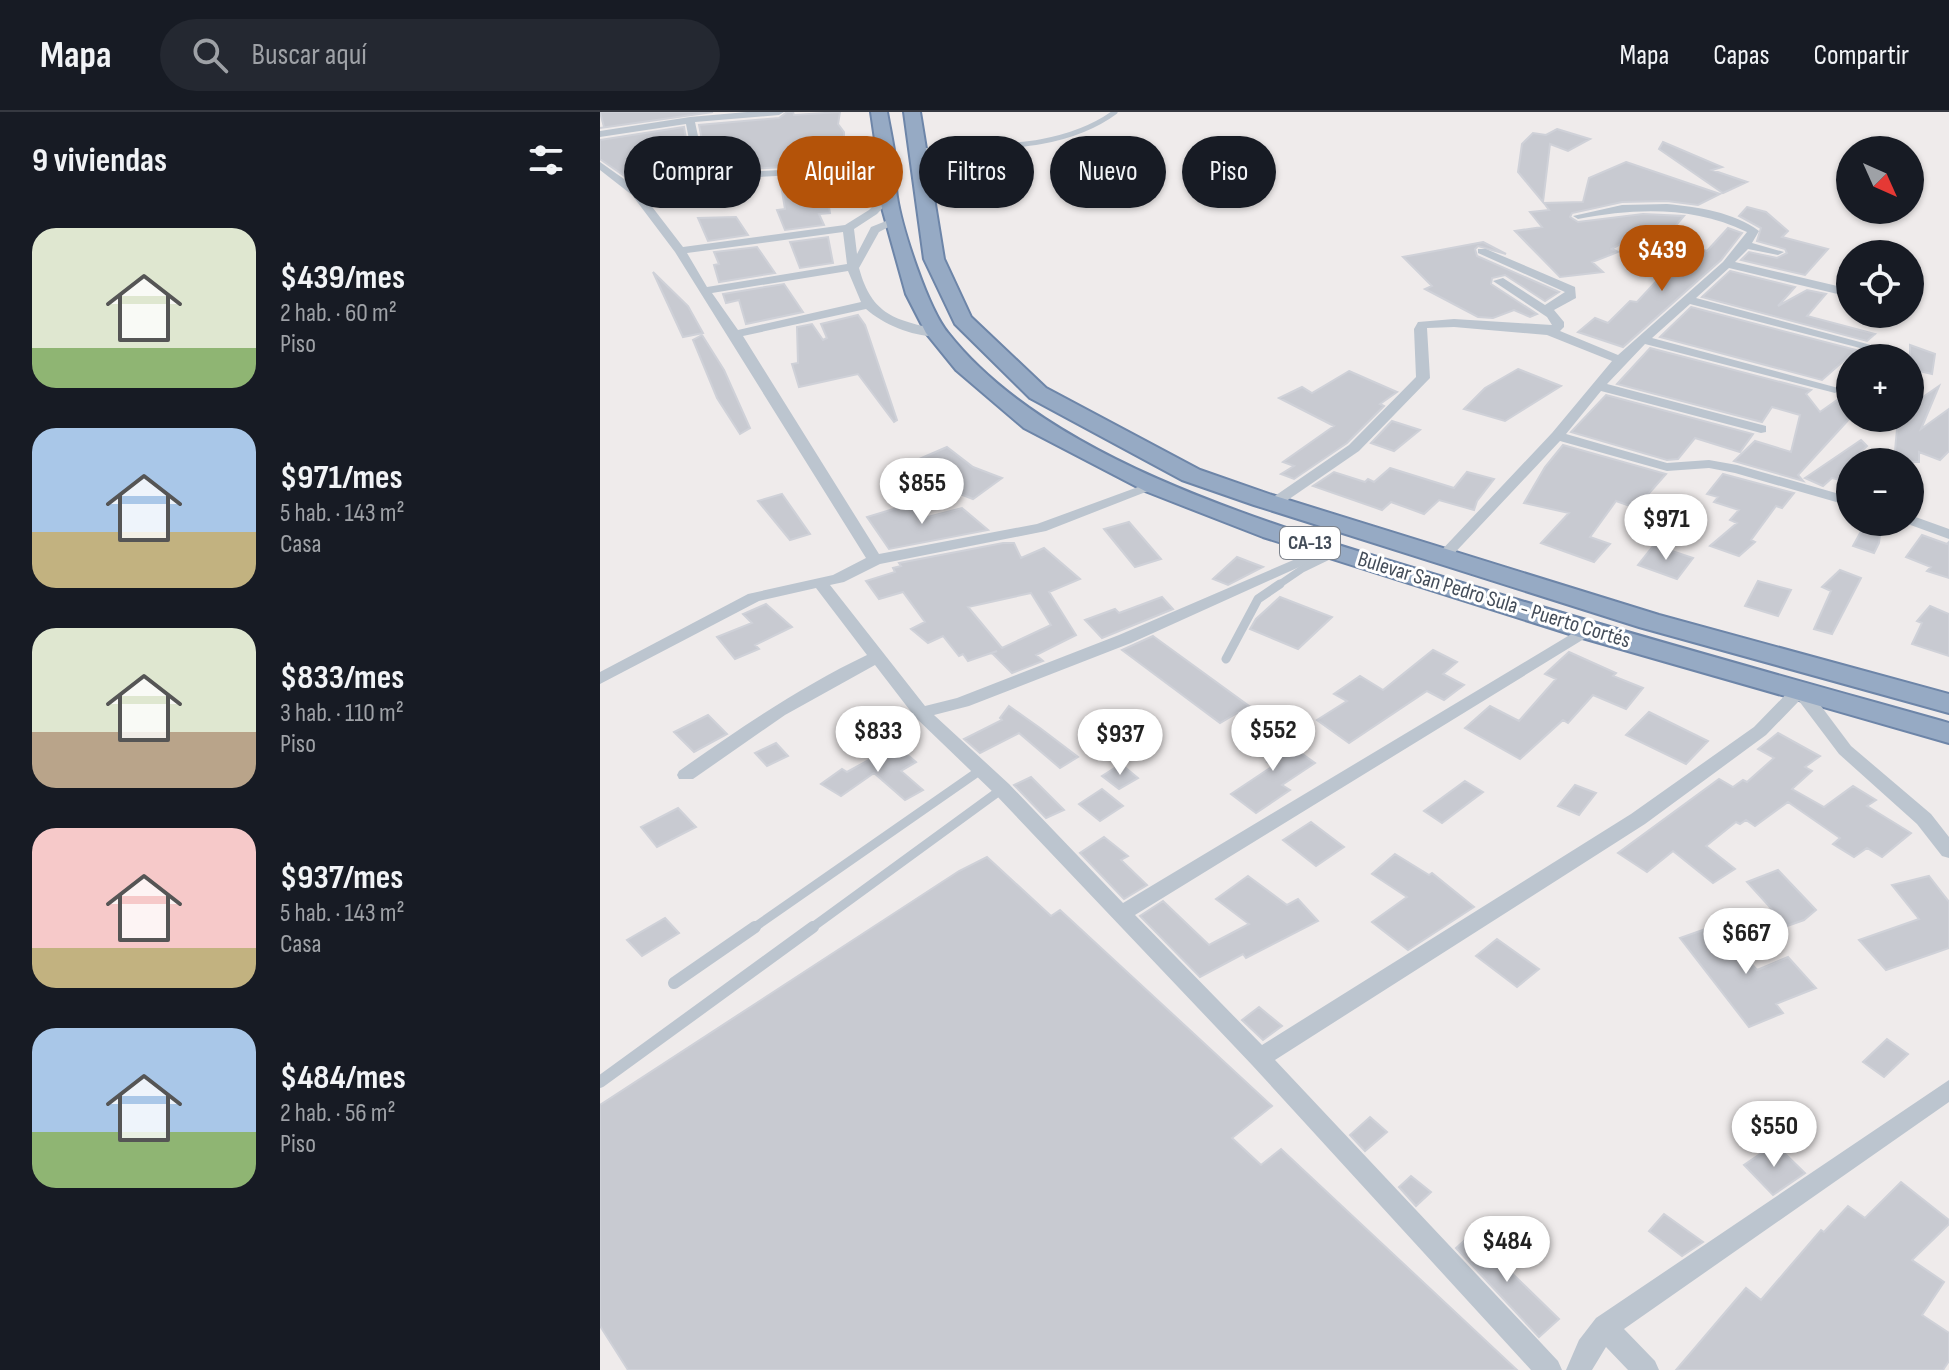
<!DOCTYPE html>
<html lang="es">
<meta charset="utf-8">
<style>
:root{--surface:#171b24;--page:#242831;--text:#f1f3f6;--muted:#9ea1a6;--line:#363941;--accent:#b45309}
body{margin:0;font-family:"Sofia Sans Condensed",sans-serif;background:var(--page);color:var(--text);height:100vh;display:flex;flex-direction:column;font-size:30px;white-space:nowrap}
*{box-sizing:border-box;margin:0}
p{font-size:26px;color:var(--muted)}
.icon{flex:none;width:44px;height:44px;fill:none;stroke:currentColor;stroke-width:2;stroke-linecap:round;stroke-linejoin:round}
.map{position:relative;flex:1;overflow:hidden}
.side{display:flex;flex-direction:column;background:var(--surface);width:600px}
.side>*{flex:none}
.guide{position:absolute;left:24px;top:24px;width:760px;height:72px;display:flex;gap:16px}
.needle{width:52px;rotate:135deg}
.tools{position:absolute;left:1236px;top:24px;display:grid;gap:16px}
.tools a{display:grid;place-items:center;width:88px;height:88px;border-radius:50%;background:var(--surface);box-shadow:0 2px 6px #0004;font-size:40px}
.price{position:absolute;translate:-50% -68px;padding:0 18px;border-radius:28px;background:#fff;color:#222;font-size:26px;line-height:52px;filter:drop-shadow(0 2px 4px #0008)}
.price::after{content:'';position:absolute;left:50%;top:48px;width:24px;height:18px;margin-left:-12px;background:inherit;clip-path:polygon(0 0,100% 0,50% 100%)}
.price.active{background:var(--accent);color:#fff}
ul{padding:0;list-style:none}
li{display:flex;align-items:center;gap:24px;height:200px;padding:0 32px}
li span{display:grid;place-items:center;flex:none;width:224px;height:160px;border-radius:24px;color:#555}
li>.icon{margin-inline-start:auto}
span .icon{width:96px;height:96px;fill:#fffc;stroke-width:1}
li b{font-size:34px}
h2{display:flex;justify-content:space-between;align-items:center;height:96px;padding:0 32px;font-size:34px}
.tag{padding:0 28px;border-radius:36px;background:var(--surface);box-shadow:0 2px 6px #0004;font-size:28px;line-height:72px}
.tag.active{background:var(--accent);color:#fff}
header{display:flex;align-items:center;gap:48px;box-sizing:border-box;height:112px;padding:0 40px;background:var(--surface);border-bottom:2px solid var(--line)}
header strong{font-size:38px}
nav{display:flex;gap:44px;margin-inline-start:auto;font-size:28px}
.search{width:560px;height:72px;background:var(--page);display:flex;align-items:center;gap:20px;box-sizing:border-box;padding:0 28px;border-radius:44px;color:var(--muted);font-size:30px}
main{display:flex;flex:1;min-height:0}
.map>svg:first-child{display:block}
</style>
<header>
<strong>Mapa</strong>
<div class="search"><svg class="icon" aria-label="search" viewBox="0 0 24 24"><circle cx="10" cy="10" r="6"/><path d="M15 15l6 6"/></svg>Buscar aquí</div>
<nav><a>Mapa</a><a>Capas</a><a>Compartir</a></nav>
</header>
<main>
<section class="side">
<h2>9 viviendas<svg class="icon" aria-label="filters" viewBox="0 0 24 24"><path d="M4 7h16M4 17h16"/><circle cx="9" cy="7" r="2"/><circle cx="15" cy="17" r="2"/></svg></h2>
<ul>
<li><span style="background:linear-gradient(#dfe7d0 75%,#8fb573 0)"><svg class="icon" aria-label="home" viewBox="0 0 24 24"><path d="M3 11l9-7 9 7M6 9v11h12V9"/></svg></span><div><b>$439/mes</b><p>2 hab. · 60 m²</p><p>Piso</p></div></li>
<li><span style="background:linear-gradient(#a9c7e8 65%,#c2b280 0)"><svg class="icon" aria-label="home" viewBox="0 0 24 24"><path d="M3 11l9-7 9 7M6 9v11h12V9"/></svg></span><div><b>$971/mes</b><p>5 hab. · 143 m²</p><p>Casa</p></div></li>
<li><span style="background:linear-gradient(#dfe7d0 65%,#b9a48a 0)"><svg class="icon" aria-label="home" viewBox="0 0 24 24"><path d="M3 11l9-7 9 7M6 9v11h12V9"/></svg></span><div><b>$833/mes</b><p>3 hab. · 110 m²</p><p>Piso</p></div></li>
<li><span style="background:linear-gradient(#f6c9c9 75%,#c2b280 0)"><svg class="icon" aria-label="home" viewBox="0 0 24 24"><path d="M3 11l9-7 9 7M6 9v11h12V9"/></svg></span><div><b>$937/mes</b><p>5 hab. · 143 m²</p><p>Casa</p></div></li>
<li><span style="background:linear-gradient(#a9c7e8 65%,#8fb573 0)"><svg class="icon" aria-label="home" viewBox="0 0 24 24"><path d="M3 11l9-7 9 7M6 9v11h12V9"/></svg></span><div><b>$484/mes</b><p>2 hab. · 56 m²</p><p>Piso</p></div></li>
</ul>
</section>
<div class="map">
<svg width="1349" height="1258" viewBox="0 0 1349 1258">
<rect width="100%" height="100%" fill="#efebeb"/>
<path fill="#c8cad1" stroke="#cfd1d8" stroke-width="2" fill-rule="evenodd" d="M0,0H113L0,16L4,15Z
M187,0H193L194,3L240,0L238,12L244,20V37H240L241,52L108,59L99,13L179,6Z
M84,15L92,61L33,70L0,47V28Z
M957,17L990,27L968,39L950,32L943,90L918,60L922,32L933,21L946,23Z
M1063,30L1122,55L1112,58L1147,70L1123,81L1059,37Z
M1026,50L1120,82L1098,93L1067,89L1022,90L972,101L970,105L978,110L1043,102L1084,104L1072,118L1052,114L1012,137L1018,140L992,150L1003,160L960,165L915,119L942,115L930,100L949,98L944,91L983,90L989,66Z
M242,63L243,68L225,69L230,101L219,102L224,113L185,118L177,98L185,97L180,67Z
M1147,95L1166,100L1188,119L1182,125L1228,137L1205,163L1141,148L1149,140L1177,146L1187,141L1185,137L1157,129L1161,116L1139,104Z
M136,105L148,123L108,129L98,106Z
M1128,116L1142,121L1121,148L1023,235L978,220L995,206L1008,211L1030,189L1037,190L1089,134L1107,139Z
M228,125L233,151L200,156L190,130Z
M883,130L906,142L878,134L875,137L877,144L959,180L945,189L905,163L892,166L891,172L937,202L930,205L914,198L893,206L878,205L825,177L832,174L803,145Z
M157,135L175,161L119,170L114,153L119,152L114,140Z
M1130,159L1195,175L1178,194L1207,178L1226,182L1207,204L1275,222L1267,229L1102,185Z
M53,160L88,194L103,221L83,225Z
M184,172L203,200L146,212L139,188L126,191L123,182Z
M1091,195L1256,238L1222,268L1060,225Z
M258,203L265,213L297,308L294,310L258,262L199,275L192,252L198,251L197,215L212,212L223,228L227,226L221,212Z
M102,223L124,258L150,316L140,322L117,286L93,228Z
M1310,233L1335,242L1332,262L1310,257Z
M1050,236L1211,278L1206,282L1220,300L1250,279V306L1198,363L1203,369L1134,349L1155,329L1191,340L1200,303L1172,295L1162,310L1017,272Z
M918,257L961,274L905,309L864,297L885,276Z
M749,259L797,280L780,292L784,294L747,331L694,367L681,362L694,354L683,350L734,314L679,286L702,275L712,281Z
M1339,274L1321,317L1349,297V339L1340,348L1319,340V350H1294L1298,306H1310V294Z
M1006,283L1153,322L1140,340L1095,326L1078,347L1067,348L971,320Z
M792,309L820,318L794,339L771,331Z
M1261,328L1267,334L1250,350V362L1244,369L1232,366L1223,374L1205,366Z
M963,333L1066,362L1036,396L1016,389L990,425L1010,432L994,450L941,431L969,401L924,391L945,355Z
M347,335L373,355L402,366L373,387L296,357Z
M790,356L854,376L867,360L894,367L877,389L874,398L839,388L824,402L791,390L782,398L713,374L734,360L765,370L768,367L774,370Z
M1123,362L1194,381L1182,396L1176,394L1151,428L1155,430L1139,444L1110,434L1137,411L1130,408L1139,398L1114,390L1118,385L1107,382Z
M182,382L210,422L190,428L158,389Z
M310,392L320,407L362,396L388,418L289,437L267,405Z
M529,410L561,447L535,455L504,417Z
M1265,412L1281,415L1279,431L1274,441L1253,434Z
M1322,423L1347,432L1349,430V466L1327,459L1331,455L1306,445Z
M403,431H414L421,446L444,436L480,467L449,480L476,523L436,543L443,549L412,561L392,541L397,539L368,549L363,542L359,544L343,524L328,531L311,517L325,510L303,480L279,487L266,469L295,460L293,456L301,454L299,451ZM431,481L451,513L402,536L368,495Z
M1054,433L1093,446L1077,467L1038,453Z
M637,445L663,455L628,473L613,467Z
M1240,458L1261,466L1232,522L1214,517L1231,479L1222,475Z
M1158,469L1191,478L1178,504L1145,494Z
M562,485L573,497L502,526L485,508L515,497L519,501Z
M680,485L732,505L698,537L650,517L656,507Z
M166,492L192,515L155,533L159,537L135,547L117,525L152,511L143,502Z
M1330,494L1349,502V544L1312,532L1322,511L1317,509Z
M553,524L649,594L620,611L522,538Z
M833,538L857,550L843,562L864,573L844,588L827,579L749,631L717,608L747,589L734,582L760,564L783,578Z
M969,540L1016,561L1013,564L1043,576L1026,597L993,583L968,611L963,608L920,647L865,616L890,594L919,609L956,567L945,562Z
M409,594L440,616L478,645L460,656L419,621L380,641L364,627L402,608L400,606Z
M1049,600L1108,629L1086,652L1026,623Z
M108,603L127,622L94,640L74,620Z
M670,619L715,651L682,673L690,678L656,701L631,682L673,654L667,650L673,646L652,631Z
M1178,621L1220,644L1205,655L1212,659L1192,677L1224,695L1253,674L1276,688L1267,694L1311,721L1282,745L1267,736L1254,745L1233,732L1240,726L1188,690L1155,714L1146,708L1140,712L1136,710L1106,734L1135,757L1113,771L1073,739L1047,760L1018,741L1119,667L1133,675L1143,668L1147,670L1174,646L1158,637Z
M176,631L188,644L167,654L155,641Z
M296,633L316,650L301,659L323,678L305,688L274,661L241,684L221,672L242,657L247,660Z
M521,652L538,666L519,677L502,664Z
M431,665L464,698L446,706L414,673Z
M865,669L883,680L842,711L824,699Z
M975,673L996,681L979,703L958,694Z
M502,677L523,694L500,709L479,692Z
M78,696L96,715L57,735L41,715Z
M711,710L744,735L716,754L683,728Z
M504,725L528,744L521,748L547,773L524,787L480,741Z
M795,742L829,763L832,761L874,795L808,838L772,810L807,785L772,762Z
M387,745L451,804L460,798L672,994L632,1026L661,1053L681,1037L917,1258H28L0,1214V993L359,759Z
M1178,758L1216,798L1204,808L1187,814L1147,770Z
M648,764L687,793L698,787L718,809L646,846L643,842L600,865L540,804L563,789L609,833L649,812L616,787Z
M1329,764L1349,790V836L1286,858L1259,828L1319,807L1292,773Z
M65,806L79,821L42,844L27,828Z
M1117,813L1157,858L1188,845L1216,876L1176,892L1183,901L1149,915L1080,826Z
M897,827L939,857L917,875L876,844Z
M659,895L682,914L663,928L642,908Z
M1287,927L1308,942L1284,965L1263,950Z
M770,1005L787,1020L765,1039L750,1023Z
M1175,1032L1205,1061L1173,1083L1144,1053Z
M811,1064L831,1080L816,1094L799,1075Z
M1301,1070L1349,1108V1112L1312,1148L1344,1170L1322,1203L1349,1221V1249L1343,1258H1076L1146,1176L1161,1188L1221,1118L1224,1120L1248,1094L1265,1106Z
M1064,1102L1103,1130L1082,1144L1049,1119Z
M876,1118L892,1133L888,1138L959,1207L939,1225L856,1136Z"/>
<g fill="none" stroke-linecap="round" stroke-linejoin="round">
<g stroke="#6d85a8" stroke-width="4">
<path id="trunk" d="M271,0H287C290,17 294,35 296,52C297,63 295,75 297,85C302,117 328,197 348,221C455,357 698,420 859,470C1021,520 1185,565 1349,611V631L979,525L663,425L545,379L424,316L356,258L326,221L306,182L279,85V55Z
M304,0H320L344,147L371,205L446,276L600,358L672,383L1059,503L1349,582V601L1039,515L654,393L582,368L430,286L355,212L324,147Z"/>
</g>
<path stroke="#bcc5cf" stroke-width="5" d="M320,39C384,34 461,40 515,0"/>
<path stroke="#bcc5cf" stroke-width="7" d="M677,474L702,457L735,441"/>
<path stroke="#bcc5cf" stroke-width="9" d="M626,547L658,487L680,472
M152,817L382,657
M210,817L402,677"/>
<path stroke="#bcc5cf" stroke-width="12" d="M74,871L155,815
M0,970L213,815"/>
<path fill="#bcc5cf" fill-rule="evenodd" d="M147,0H184L179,3L95,10L106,62L288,52L293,55L288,58L102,68L43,83L83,135L245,113L269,98L284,83L293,85L277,102L254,117L257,142L271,115L296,105L302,108L279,120L259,156C272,204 296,208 340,218V224C316,226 284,213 266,197L143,224L279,442L437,412L549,371H559L561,374L446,419L280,452L244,470L230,473L325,594L357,586L519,523L726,434H736L739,437L531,531L369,594L334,603L409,672L523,791L983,515L989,514L997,519L535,803L662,933L1031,702L1154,615L1194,574H1206L1251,634L1331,702L1349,725V746L1342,744L1317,712L1239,642L1199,589L1166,623L1045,712L675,948L958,1249L962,1258H931L652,953L395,682L315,605L275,553L185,603L93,667H79L77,663L79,659C140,616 200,575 267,543L216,476L159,489L0,572V560L148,482L233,463L266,446L75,140L32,83L0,58V50L38,77L96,63L86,12L0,25V19L90,5ZM243,120L247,152L107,175L87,141ZM248,159L261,190L138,218L112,181Z
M1067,92C1097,95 1134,100 1159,119L1152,131L1184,140L1178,143L1148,137L1135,150L1250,177V185L1129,156L1096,186L1297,240L1291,244L1090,192L1052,226L1242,277L1235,281L1045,232L1007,272L1166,314V320L1161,321L1001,279L966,322L1067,351L1109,348L1137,353L1250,385V394L1135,361L1109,356L1067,359L960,329L847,449H837L834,446L837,443L952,321L1012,249L947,223L854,215L827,216L830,266L759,339L679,394H669V388L749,333L816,265L814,217L818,210L854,207L952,213L947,205L893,169L903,166L945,193L965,180L878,141V137H886L975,175L976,186L954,198L964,210V215L960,219L1018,243L1123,150L1147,120C1092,94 1037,96 978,107L973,104L1022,93Z
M1310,403L1349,417V427L1305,411L1310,410Z
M1349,968V990L1024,1217L1055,1249L1059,1258H1028L1006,1235L992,1258H966L979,1228L996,1206Z"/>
<use href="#trunk" fill="#96aac4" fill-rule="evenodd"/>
</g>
<g text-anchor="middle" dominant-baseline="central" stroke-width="6" stroke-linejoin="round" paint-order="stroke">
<rect fill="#fff" stroke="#7c828b" stroke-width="2" x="680" y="415" width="60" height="32" rx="6"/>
<g font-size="20" font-weight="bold" fill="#444d59">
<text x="710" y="431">CA-13</text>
</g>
<g font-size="22" fill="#444d59" stroke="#fff">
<text transform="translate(894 488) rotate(17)">Bulevar San Pedro Sula - Puerto Cortés</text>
</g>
</g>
</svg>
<div class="tools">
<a><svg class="needle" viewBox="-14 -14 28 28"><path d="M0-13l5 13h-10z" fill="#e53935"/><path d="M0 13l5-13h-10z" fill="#9ea1a6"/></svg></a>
<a><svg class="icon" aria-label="locate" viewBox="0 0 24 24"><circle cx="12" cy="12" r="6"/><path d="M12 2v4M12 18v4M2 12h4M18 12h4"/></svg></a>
<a>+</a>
<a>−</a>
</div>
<b class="price active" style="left:1062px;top:181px">$439</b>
<b class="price" style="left:322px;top:414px">$855</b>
<b class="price" style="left:1066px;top:450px">$971</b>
<b class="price" style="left:673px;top:661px">$552</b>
<b class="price" style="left:278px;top:662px">$833</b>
<b class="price" style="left:520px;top:665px">$937</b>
<b class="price" style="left:1146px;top:864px">$667</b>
<b class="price" style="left:1174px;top:1057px">$550</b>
<b class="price" style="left:907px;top:1172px">$484</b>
<div class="guide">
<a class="tag">Comprar</a>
<a class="tag active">Alquilar</a>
<a class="tag">Filtros</a>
<a class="tag">Nuevo</a>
<a class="tag">Piso</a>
</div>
</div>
</main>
